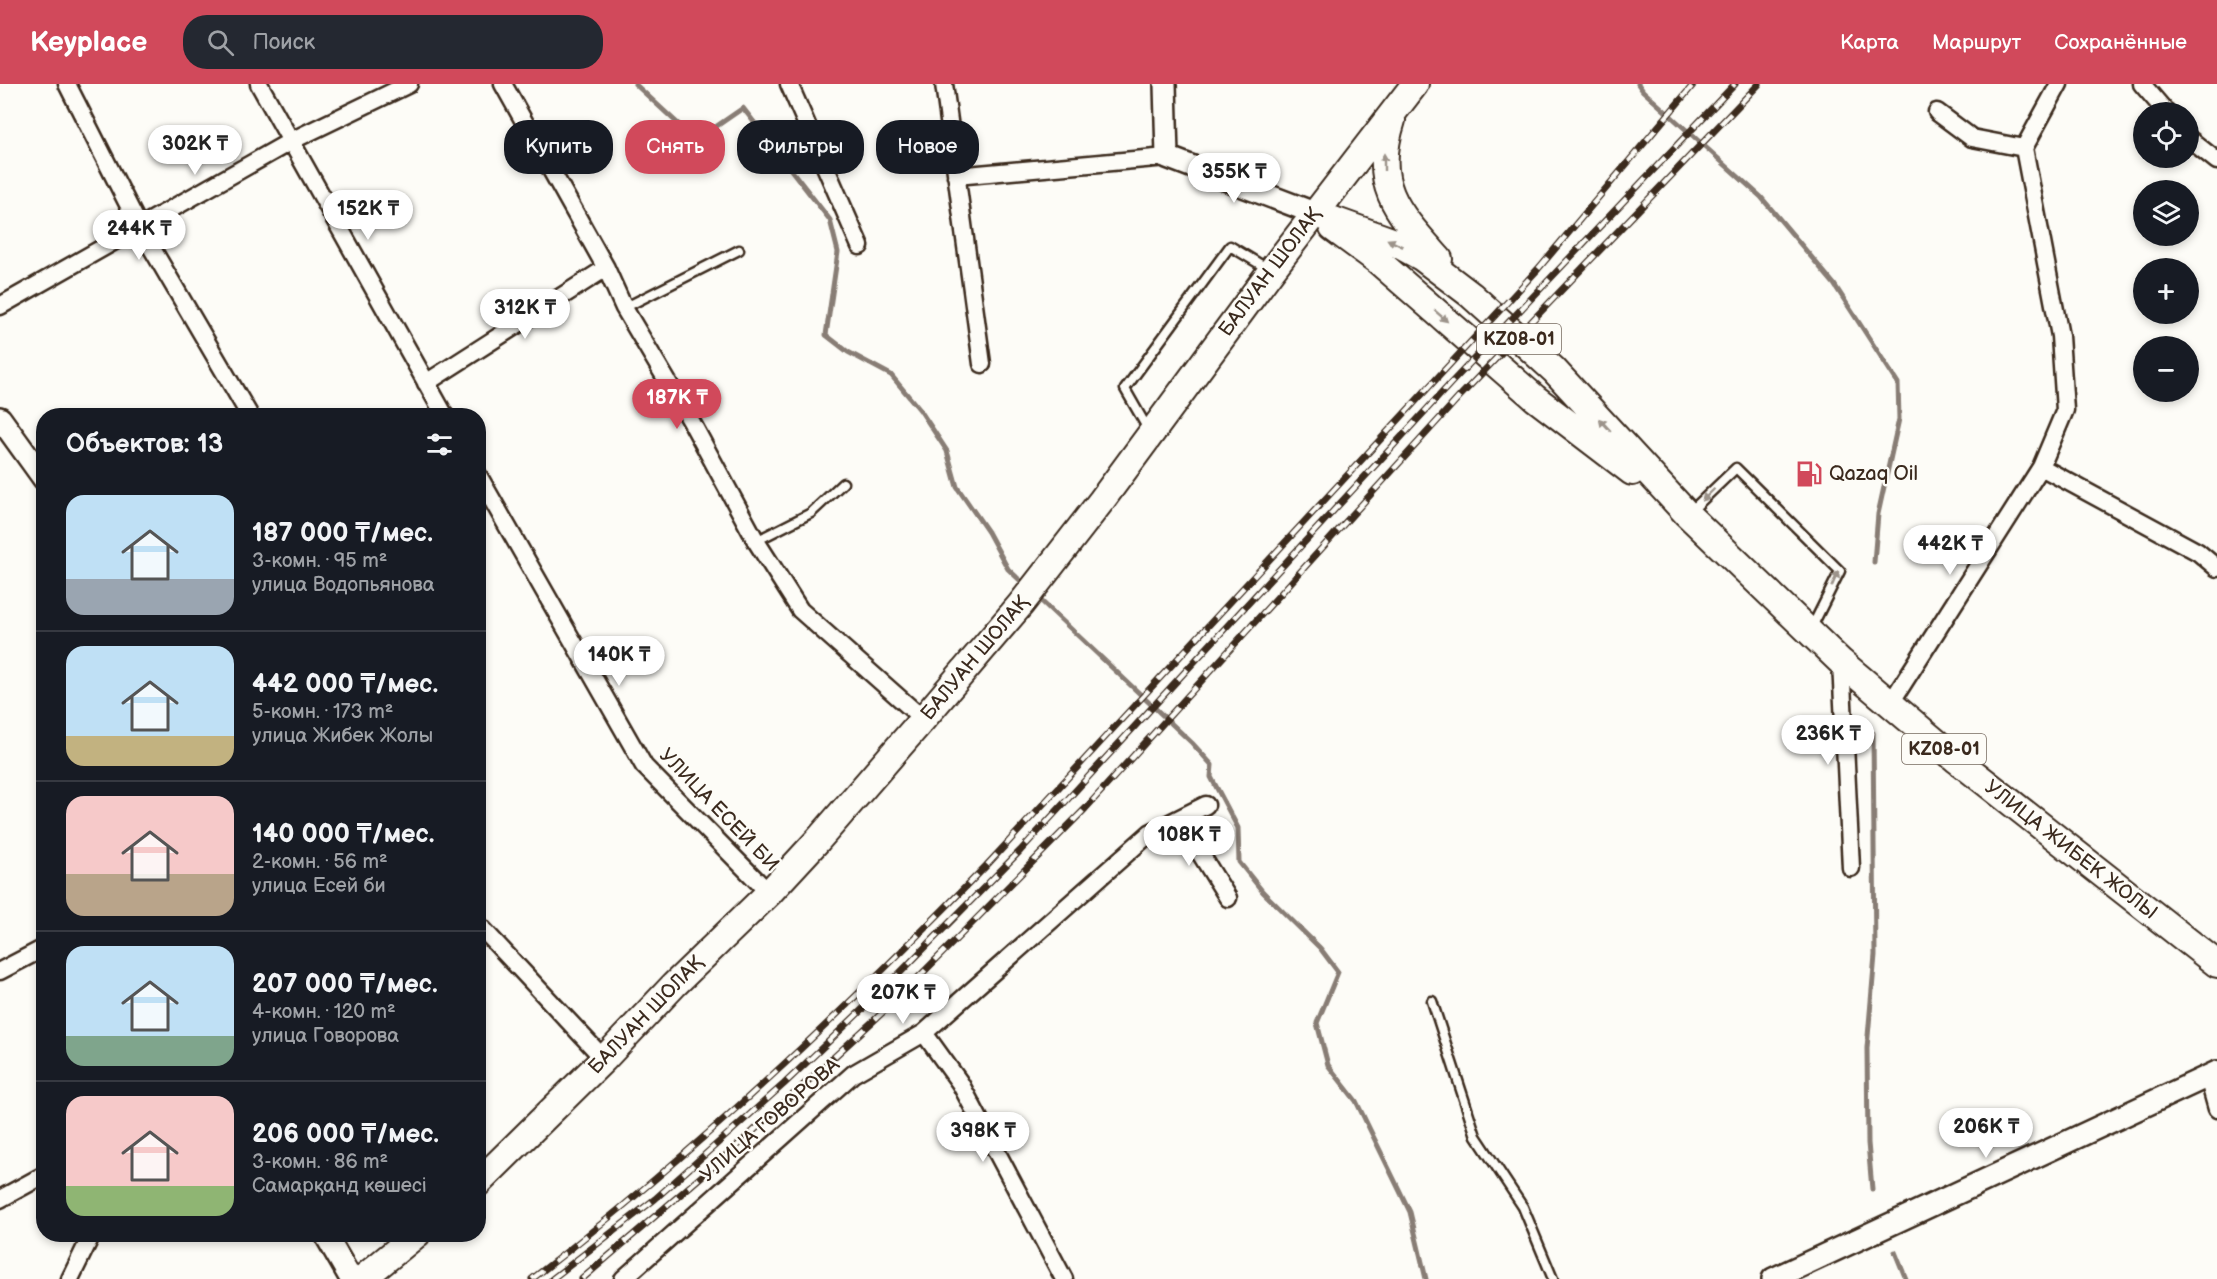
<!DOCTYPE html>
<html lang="ru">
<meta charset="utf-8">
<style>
:root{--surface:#171b24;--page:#242831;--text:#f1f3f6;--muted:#9ea1a6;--line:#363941;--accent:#d1495b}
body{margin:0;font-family:"Balsamiq Sans",sans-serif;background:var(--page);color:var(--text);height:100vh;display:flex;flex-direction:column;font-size:22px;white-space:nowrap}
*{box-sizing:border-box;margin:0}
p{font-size:20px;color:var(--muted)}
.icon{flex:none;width:33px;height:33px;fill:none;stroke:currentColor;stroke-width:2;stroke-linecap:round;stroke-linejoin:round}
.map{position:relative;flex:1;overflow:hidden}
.side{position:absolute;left:36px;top:324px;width:450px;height:834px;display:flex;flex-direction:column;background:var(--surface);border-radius:24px;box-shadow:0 3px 9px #0003}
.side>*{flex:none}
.guide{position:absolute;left:504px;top:36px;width:570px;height:54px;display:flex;gap:12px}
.buttons{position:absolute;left:2133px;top:18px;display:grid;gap:12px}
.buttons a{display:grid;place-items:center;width:66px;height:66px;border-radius:50%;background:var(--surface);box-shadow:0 3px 9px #0003;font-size:30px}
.price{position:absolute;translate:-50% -51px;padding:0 14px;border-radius:21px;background:#fff;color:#222;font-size:20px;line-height:39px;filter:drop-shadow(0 2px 3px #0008)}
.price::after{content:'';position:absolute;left:50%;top:36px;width:18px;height:14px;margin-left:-9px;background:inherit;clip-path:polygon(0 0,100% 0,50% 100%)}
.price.selected{background:var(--accent);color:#fff}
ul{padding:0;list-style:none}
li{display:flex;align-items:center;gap:18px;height:150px;padding:0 30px}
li+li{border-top:2px solid var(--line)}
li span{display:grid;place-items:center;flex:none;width:168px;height:120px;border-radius:18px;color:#555}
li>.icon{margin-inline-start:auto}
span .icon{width:72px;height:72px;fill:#fffc;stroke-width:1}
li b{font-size:26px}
h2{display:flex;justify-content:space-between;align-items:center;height:72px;padding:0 30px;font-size:26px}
.chip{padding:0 21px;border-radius:24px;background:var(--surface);box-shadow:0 3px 9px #0003;font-size:21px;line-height:54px}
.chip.selected{background:var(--accent);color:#fff}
header{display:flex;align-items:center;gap:36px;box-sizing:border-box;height:84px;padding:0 30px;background:var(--accent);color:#fff}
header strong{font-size:28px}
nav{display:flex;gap:33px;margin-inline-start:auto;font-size:21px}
.search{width:420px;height:54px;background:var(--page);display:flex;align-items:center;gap:15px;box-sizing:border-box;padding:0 21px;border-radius:24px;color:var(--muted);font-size:22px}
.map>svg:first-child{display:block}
</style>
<header>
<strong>Keyplace</strong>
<div class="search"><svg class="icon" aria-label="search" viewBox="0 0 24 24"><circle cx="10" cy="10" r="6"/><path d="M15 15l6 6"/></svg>Поиск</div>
<nav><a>Карта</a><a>Маршрут</a><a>Сохранённые</a></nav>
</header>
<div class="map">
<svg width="2217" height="1195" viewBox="0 0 2217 1195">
<rect width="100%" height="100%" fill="#fdfcf7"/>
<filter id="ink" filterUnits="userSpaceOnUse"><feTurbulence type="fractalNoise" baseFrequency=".0167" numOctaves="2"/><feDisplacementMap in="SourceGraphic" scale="12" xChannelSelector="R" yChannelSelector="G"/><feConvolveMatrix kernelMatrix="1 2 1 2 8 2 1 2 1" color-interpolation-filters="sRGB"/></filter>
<g filter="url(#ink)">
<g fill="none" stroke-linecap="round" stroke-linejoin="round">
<path stroke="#887d74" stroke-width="5" d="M635,0L687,48L698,55L743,24L830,136L838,168L826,251L848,268L891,291L920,326L947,367L957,403L988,448L1008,485L1026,502
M1638,0L1643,7L1761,113L1834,200L1898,299L1899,335L1878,430L1874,478
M1037,513L1192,659L1212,681L1211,693L1238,744L1239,778L1263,808L1320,864L1338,888L1317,939L1328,981L1356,1017L1410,1128L1426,1195
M1872,1105L1868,1059L1867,964L1875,871L1873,649
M1895,1168L1906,1195"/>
<g stroke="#3b2a1e" stroke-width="13">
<path id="service" d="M624,224L739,166
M1149,347L1125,305L1230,162L1268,185
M1690,428L1736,384L1840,487L1811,545
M756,457L811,429L843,399
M1432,917L1476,1052L1523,1123L1553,1195"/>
</g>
<g stroke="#3b2a1e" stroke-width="21">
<path id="minor" d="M67,0L140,144L250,332
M259,0L445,332
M503,0L606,184L624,224L691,337L756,457L800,526L923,635
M789,0L860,162
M944,0L982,280
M2142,0L2166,28
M1937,28L1972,54L2024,64
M2188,54L2217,77
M956,92L1167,73
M0,222L293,56L409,0
M426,299L606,184
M2041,383L2198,468L2217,484
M478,391L644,682L769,809
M1841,578L1851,784
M1890,620L2041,383L2065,326L2060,252L2024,64L2059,0
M1179,735L1228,814
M478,840L604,975
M0,887L44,864
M924,949L960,999L1064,1195
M2208,993L2217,1025
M0,1115L44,1091
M70,1195L92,1150
M623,1195L853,990L924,949L1150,749L1206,721"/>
</g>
<g stroke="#3b2a1e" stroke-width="26">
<path id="tertiary" d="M1165,0L1167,73L1314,129
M0,334L44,395
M325,1150L351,1195
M1773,1195L2217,988"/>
</g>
<g stroke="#3b2a1e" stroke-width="30">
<path id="primary" d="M1392,36C1371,102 1397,128 1439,175
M1314,129L1392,157L1421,173L1471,211L1554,286L1687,430L1841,578L1957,676L2217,880
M1333,144L1378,177L1535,314L1632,388
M478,1099L604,975L674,901L769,809L818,756L923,635L1021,520L1102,416L1271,187L1415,0
M362,1195L417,1150"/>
</g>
<use href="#service" stroke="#fdfcf7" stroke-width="8"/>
<use href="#minor" stroke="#fdfcf7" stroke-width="16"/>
<use href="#tertiary" stroke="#fdfcf7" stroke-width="21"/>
<use href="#primary" stroke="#fdfcf7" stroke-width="26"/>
<g stroke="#3b2a1e" stroke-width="7">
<path id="rail" d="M532,1195C694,1070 843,929 986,782L1538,185L1694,0
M552,1195L655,1115L784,1000L889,900L1020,767L1451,299L1735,0
M582,1195L738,1061L894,918L1085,725L1461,311L1759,0"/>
</g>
<use href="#rail" stroke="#fdfcf7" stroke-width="4.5" stroke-dasharray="14" stroke-linecap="butt"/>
</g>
<defs><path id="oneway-solid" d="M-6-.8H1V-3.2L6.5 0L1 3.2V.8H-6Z" transform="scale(1.5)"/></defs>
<g fill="#9c938a">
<use href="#oneway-solid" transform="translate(1384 78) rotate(-90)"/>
<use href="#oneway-solid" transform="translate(1395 159) rotate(-154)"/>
<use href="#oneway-solid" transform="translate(1441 232) rotate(41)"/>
<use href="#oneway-solid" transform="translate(1605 341) rotate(-133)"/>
<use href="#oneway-solid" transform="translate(1708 411) rotate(136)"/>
<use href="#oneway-solid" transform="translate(1835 495) rotate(-66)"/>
</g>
</g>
<defs>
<g id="fuel-bare" transform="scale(2.07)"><path d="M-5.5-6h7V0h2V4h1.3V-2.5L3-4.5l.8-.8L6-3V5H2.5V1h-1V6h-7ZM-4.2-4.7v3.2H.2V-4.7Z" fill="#d1495b" stroke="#fdfcf7" stroke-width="2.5" paint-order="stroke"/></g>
</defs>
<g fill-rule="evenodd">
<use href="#fuel-bare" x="1809" y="390"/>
</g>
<g text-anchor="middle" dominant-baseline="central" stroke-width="5" stroke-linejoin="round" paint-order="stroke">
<g fill="#fdfcf7" stroke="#75695f" stroke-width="1.5">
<rect x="1477" y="240" width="84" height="30" rx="4.5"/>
<rect x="1902" y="650" width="84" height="30" rx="4.5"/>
</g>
<g font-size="18" font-weight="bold" fill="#3b2a1e">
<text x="1519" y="255">KZ08-01</text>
<text x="1944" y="665">KZ08-01</text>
</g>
<g font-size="20" fill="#3b2a1e" stroke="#fdfcf7">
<text transform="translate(1270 188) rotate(-53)">БАЛУАН ШОЛАҚ</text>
<text transform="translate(975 574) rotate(-50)">БАЛУАН ШОЛАҚ</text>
<text transform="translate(719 726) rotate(46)">УЛИЦА ЕСЕЙ БИ</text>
<text transform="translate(2071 766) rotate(38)">УЛИЦА ЖИБЕК ЖОЛЫ</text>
<text transform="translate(646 931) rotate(-46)">БАЛУАН ШОЛАҚ</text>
<text transform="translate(770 1036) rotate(-41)">УЛИЦА ГОВОРОВА</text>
</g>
<g font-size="20" fill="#3b2a1e" stroke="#fdfcf7" text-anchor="start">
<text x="1829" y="390">Qazaq Oil</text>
</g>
</g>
</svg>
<div class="buttons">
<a><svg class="icon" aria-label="locate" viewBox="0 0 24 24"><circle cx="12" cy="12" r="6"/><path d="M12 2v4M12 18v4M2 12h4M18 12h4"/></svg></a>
<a><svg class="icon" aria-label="layers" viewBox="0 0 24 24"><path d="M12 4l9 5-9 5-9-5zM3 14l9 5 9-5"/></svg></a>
<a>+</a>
<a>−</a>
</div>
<b class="price" style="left:195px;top:92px">302K ₸</b>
<b class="price" style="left:1234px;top:120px">355K ₸</b>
<b class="price" style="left:368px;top:157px">152K ₸</b>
<b class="price" style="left:139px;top:177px">244K ₸</b>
<b class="price" style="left:525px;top:256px">312K ₸</b>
<b class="price selected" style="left:677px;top:346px">187K ₸</b>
<b class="price" style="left:1950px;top:492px">442K ₸</b>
<b class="price" style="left:619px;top:603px">140K ₸</b>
<b class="price" style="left:1828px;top:682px">236K ₸</b>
<b class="price" style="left:1189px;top:783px">108K ₸</b>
<b class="price" style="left:903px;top:941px">207K ₸</b>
<b class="price" style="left:1986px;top:1075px">206K ₸</b>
<b class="price" style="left:983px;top:1079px">398K ₸</b>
<div class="guide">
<a class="chip">Купить</a>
<a class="chip selected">Снять</a>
<a class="chip">Фильтры</a>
<a class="chip">Новое</a>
</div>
<section class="side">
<h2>Объектов: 13<svg class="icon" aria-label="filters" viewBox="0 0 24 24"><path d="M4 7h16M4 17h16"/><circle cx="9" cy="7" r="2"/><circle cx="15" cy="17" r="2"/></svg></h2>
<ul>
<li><span style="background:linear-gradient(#bfe0f5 70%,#9aa5b1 0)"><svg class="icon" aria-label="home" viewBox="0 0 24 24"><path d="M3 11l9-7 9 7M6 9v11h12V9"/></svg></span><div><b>187 000 ₸/мес.</b><p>3-комн. · 95 m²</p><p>улица Водопьянова</p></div></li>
<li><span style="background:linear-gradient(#bfe0f5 75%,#c2b280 0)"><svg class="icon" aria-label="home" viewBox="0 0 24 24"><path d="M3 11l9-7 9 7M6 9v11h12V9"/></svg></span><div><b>442 000 ₸/мес.</b><p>5-комн. · 173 m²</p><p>улица Жибек Жолы</p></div></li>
<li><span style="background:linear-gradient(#f6c9c9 65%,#b9a48a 0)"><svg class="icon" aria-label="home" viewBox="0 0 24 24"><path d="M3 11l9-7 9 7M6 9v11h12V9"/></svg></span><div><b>140 000 ₸/мес.</b><p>2-комн. · 56 m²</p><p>улица Есей би</p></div></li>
<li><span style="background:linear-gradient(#bfe0f5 75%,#7fa58c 0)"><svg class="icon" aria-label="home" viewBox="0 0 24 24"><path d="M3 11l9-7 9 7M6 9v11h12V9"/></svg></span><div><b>207 000 ₸/мес.</b><p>4-комн. · 120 m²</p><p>улица Говорова</p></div></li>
<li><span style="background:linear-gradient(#f6c9c9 75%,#8fb573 0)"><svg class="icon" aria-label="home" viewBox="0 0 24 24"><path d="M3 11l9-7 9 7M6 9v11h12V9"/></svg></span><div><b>206 000 ₸/мес.</b><p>3-комн. · 86 m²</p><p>Самарқанд көшесі</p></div></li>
</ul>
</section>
</div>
